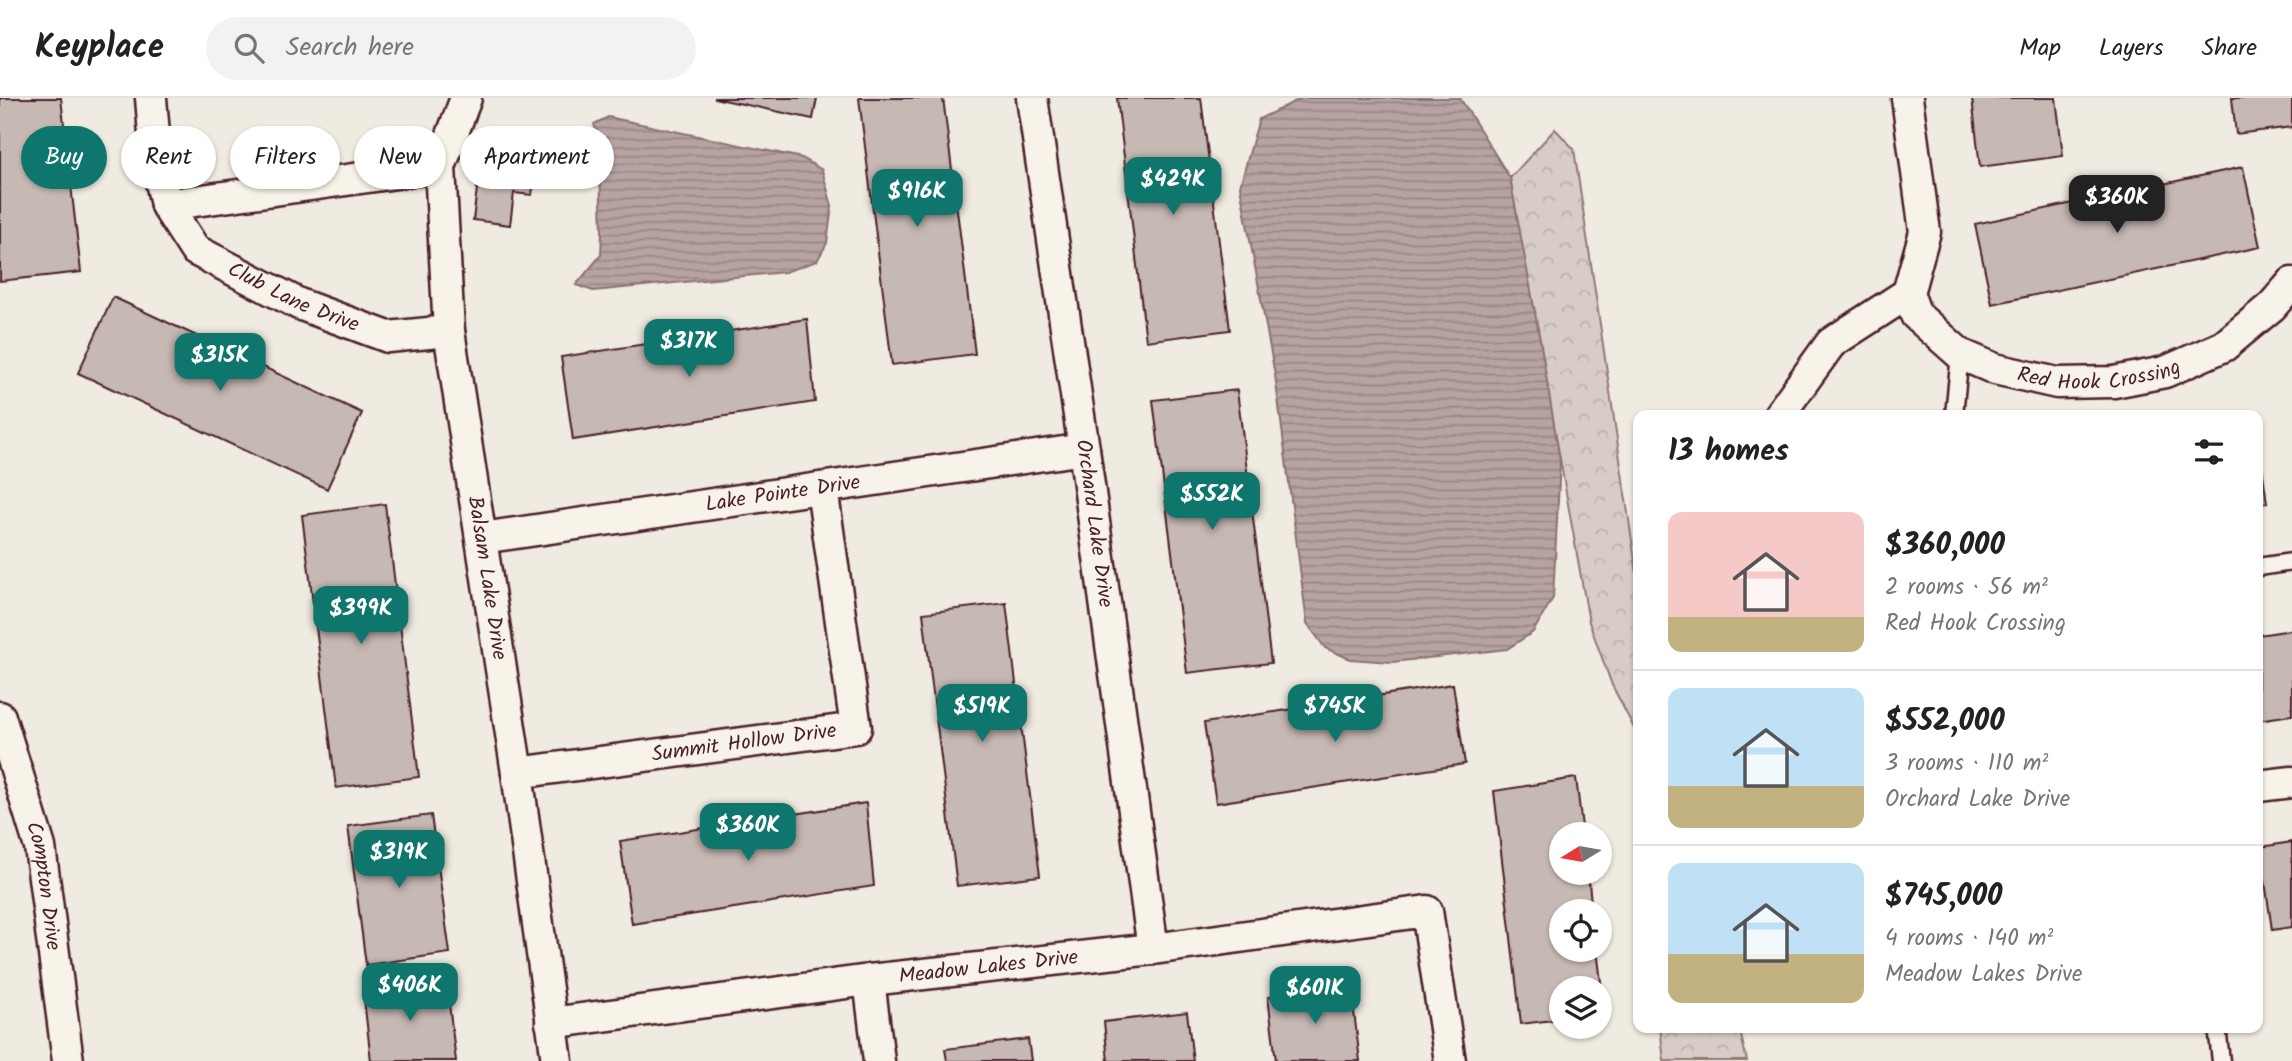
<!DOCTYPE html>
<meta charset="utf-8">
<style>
:root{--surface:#fff;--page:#f2f2f2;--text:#222;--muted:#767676;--line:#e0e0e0;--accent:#0f766e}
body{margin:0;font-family:Kalam,sans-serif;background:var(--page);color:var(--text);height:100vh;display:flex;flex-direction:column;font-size:26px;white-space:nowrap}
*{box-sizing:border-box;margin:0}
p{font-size:23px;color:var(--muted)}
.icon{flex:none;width:38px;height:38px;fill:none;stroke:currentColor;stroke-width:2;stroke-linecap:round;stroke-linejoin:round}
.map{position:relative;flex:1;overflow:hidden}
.sheet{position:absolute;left:1633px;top:312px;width:630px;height:623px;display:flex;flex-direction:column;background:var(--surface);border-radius:14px;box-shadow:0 2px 5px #0004}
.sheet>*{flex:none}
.hud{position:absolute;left:21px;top:28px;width:665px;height:63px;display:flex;gap:14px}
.needle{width:46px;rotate:259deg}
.controls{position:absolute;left:1549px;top:724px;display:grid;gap:14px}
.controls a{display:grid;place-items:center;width:63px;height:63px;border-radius:50%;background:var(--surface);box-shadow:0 2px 5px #0004;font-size:35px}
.price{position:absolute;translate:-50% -60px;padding:0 16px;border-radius:14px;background:var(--accent);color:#fff;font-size:23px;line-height:46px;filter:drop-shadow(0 2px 4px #0008)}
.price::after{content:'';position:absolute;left:50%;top:42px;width:21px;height:16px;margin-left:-10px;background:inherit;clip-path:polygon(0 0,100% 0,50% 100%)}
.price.selected{background:#222;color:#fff}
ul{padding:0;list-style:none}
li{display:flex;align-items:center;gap:21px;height:175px;padding:0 35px}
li+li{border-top:2px solid var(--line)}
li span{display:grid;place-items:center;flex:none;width:196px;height:140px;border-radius:14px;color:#555}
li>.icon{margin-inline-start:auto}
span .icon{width:84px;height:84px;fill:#fffc;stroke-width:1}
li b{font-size:30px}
h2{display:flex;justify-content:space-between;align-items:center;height:84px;padding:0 35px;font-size:30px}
.chip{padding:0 24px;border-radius:32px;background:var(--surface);box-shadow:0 2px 5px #0004;font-size:24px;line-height:63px}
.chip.selected{background:var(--accent);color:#fff}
header{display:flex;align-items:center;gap:42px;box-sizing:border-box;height:98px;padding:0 35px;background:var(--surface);border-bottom:2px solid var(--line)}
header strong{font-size:33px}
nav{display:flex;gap:38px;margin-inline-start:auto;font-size:24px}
.search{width:490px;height:63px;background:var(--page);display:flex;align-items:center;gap:18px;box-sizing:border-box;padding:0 24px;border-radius:38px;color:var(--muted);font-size:26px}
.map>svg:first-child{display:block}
</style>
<header>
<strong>Keyplace</strong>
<div class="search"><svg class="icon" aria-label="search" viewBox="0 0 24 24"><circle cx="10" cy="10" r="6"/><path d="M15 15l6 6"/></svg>Search here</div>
<nav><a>Map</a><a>Layers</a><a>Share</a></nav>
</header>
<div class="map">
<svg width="2292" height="963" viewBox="0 0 2292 963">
<defs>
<pattern id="forest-crowns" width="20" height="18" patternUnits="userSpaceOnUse" patternTransform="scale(1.75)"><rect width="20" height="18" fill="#d8cdc6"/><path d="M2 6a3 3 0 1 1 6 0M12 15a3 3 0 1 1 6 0" fill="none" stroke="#bbb0aa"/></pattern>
<pattern id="water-rules" width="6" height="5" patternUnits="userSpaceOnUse" patternTransform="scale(1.75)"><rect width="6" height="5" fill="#b7a4a2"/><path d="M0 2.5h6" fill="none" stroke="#978584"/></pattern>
</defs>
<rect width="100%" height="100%" fill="#f0ebe0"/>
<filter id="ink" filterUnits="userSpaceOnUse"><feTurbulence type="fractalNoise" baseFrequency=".0143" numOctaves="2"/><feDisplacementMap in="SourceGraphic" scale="14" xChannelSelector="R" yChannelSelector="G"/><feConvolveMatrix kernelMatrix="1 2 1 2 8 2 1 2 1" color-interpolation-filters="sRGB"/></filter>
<g filter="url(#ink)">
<path fill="url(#forest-crowns)" stroke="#917678" stroke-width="2" d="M1555,31L1574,51L1638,483V672L1635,632L1612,587L1589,524L1510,80Z
M1660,929H1739L1747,963H1664Z"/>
<path fill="url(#water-rules)" stroke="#8b6f72" stroke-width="2" d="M1302,0H1460L1510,80L1541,247L1560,363L1553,500L1533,534L1507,551L1392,564L1350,561L1325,550L1307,525L1275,277L1240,88L1259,21Z
M608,19L802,60L822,72L832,108L827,145L817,163L785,174L593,193L576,187L601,157L602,134L599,43L594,26Z"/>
<path fill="#c6b8b3" stroke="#4a1f2b" stroke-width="2" d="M0,0H61L81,174L0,183Z
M714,0H817L813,21Z
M859,0H943L975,256L892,267Z
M1117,0H1201L1230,232L1146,243Z
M1972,0H2056L2063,58L1980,69Z
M2232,0H2292V29L2236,36Z
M482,51L537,59L532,97L514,95L510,127L473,122Z
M2243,69L2260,149L1992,206L1975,126Z
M113,199L362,315L327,391L78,275Z
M807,221L815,304L573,342L561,259Z
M1237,292L1271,565L1187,575L1153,302Z
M2258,339L2267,405L2258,406Z
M385,406L419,679L336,690L302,417Z
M1006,505L1040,778L957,788L923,515Z
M2292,532V617L2258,622V537Z
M1453,586L1465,666L1216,705L1204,625Z
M1576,680L1583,737H1561V775H1588L1592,814H1561V852H1597L1605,915L1600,916V891H1561V921L1521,926L1494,693Z
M866,705L874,788L632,826L620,743Z
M431,717L450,855L366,867L348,728Z
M2292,744V829L2272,832L2260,749Z
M446,881L456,963H371L363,892Z
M1351,889L1360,963H1276L1268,899Z
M1187,914L1193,963H1108L1104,924Z
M1028,941L1031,963H947L945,951Z"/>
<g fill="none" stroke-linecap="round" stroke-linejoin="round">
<g stroke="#4a1f2b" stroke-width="21">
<path id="lane" d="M1954,317L1960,256
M2258,469L2292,464
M2217,929L2221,963"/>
</g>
<g stroke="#4a1f2b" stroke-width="35">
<g id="street">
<path d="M151,0L156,60L166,107L440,69"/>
<path id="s1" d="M466,0L440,69L449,233L517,675L557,963"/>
<path id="s2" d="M1032,0L1084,351L1153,851"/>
<path d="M1907,0L1925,134L1908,195"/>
<path id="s3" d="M166,107L195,152L299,206L388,239L449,233"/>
<path id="s4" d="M1908,195L1916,217L1960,256L1995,271L2057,285L2114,284L2165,274L2224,248L2272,208L2292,185"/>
<path d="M1779,317L1831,245L1908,195"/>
<path id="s5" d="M482,440L1084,351"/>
<path id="s6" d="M0,619L40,749L68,963"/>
<path id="s7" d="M517,675L856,630L822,390"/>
<path d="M2258,688L2292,684"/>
<path d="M869,882L879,963"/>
<path id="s8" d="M551,925L869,882L1153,851L1427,813L1450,963"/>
</g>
</g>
<use href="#lane" stroke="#f7f3e8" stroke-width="16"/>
<use href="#street" stroke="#f7f3e8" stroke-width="30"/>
</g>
</g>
<g text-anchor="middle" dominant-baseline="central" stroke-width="6" stroke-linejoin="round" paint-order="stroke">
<g font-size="21" fill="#4a1f2b" stroke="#f7f3e8">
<text stroke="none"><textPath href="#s3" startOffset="163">Club Lane Drive</textPath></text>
<text stroke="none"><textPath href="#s4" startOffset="226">Red Hook Crossing</textPath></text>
<text stroke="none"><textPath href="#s5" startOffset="304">Lake Pointe Drive</textPath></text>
<text stroke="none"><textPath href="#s2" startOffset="430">Orchard Lake Drive</textPath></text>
<text stroke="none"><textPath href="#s1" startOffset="488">Balsam Lake Drive</textPath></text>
<text stroke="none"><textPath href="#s7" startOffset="229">Summit Hollow Drive</textPath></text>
<text stroke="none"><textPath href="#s6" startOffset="175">Compton Drive</textPath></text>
<text stroke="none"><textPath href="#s8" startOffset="441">Meadow Lakes Drive</textPath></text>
</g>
</g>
</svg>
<div class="controls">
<a><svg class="needle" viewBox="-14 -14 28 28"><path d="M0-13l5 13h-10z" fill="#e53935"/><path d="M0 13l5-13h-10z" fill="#767676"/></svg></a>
<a><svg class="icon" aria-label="locate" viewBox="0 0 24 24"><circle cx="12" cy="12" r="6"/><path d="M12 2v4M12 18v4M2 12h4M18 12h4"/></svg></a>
<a><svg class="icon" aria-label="layers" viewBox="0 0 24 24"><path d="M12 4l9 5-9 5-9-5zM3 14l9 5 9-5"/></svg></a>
</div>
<b class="price" style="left:1173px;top:119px">$429K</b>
<b class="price" style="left:917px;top:131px">$916K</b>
<b class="price selected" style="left:2117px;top:137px">$360K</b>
<b class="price" style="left:689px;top:281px">$317K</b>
<b class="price" style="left:220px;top:295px">$315K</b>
<b class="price" style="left:1212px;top:434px">$552K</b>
<b class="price" style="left:361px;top:548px">$399K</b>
<b class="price" style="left:982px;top:646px">$519K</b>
<b class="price" style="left:1335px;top:646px">$745K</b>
<b class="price" style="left:748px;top:765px">$360K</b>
<b class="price" style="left:399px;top:792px">$319K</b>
<b class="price" style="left:410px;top:925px">$406K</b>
<b class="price" style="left:1315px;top:928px">$601K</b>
<div class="hud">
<a class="chip selected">Buy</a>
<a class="chip">Rent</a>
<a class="chip">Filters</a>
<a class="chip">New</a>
<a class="chip">Apartment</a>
</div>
<section class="sheet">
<h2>13 homes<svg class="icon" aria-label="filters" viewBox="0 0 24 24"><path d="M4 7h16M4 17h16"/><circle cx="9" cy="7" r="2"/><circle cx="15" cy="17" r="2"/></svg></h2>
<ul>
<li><span style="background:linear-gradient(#f6c9c9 75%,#c2b280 0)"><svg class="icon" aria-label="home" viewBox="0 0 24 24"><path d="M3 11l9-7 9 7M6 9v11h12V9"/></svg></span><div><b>$360,000</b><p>2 rooms · 56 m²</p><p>Red Hook Crossing</p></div></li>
<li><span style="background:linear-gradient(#bfe0f5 70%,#c2b280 0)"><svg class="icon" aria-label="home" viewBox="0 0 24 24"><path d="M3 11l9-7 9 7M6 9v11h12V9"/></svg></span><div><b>$552,000</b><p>3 rooms · 110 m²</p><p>Orchard Lake Drive</p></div></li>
<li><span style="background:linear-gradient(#bfe0f5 65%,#c2b280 0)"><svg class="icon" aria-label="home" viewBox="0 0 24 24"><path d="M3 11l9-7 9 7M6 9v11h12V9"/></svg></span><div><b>$745,000</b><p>4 rooms · 140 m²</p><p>Meadow Lakes Drive</p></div></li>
</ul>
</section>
</div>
